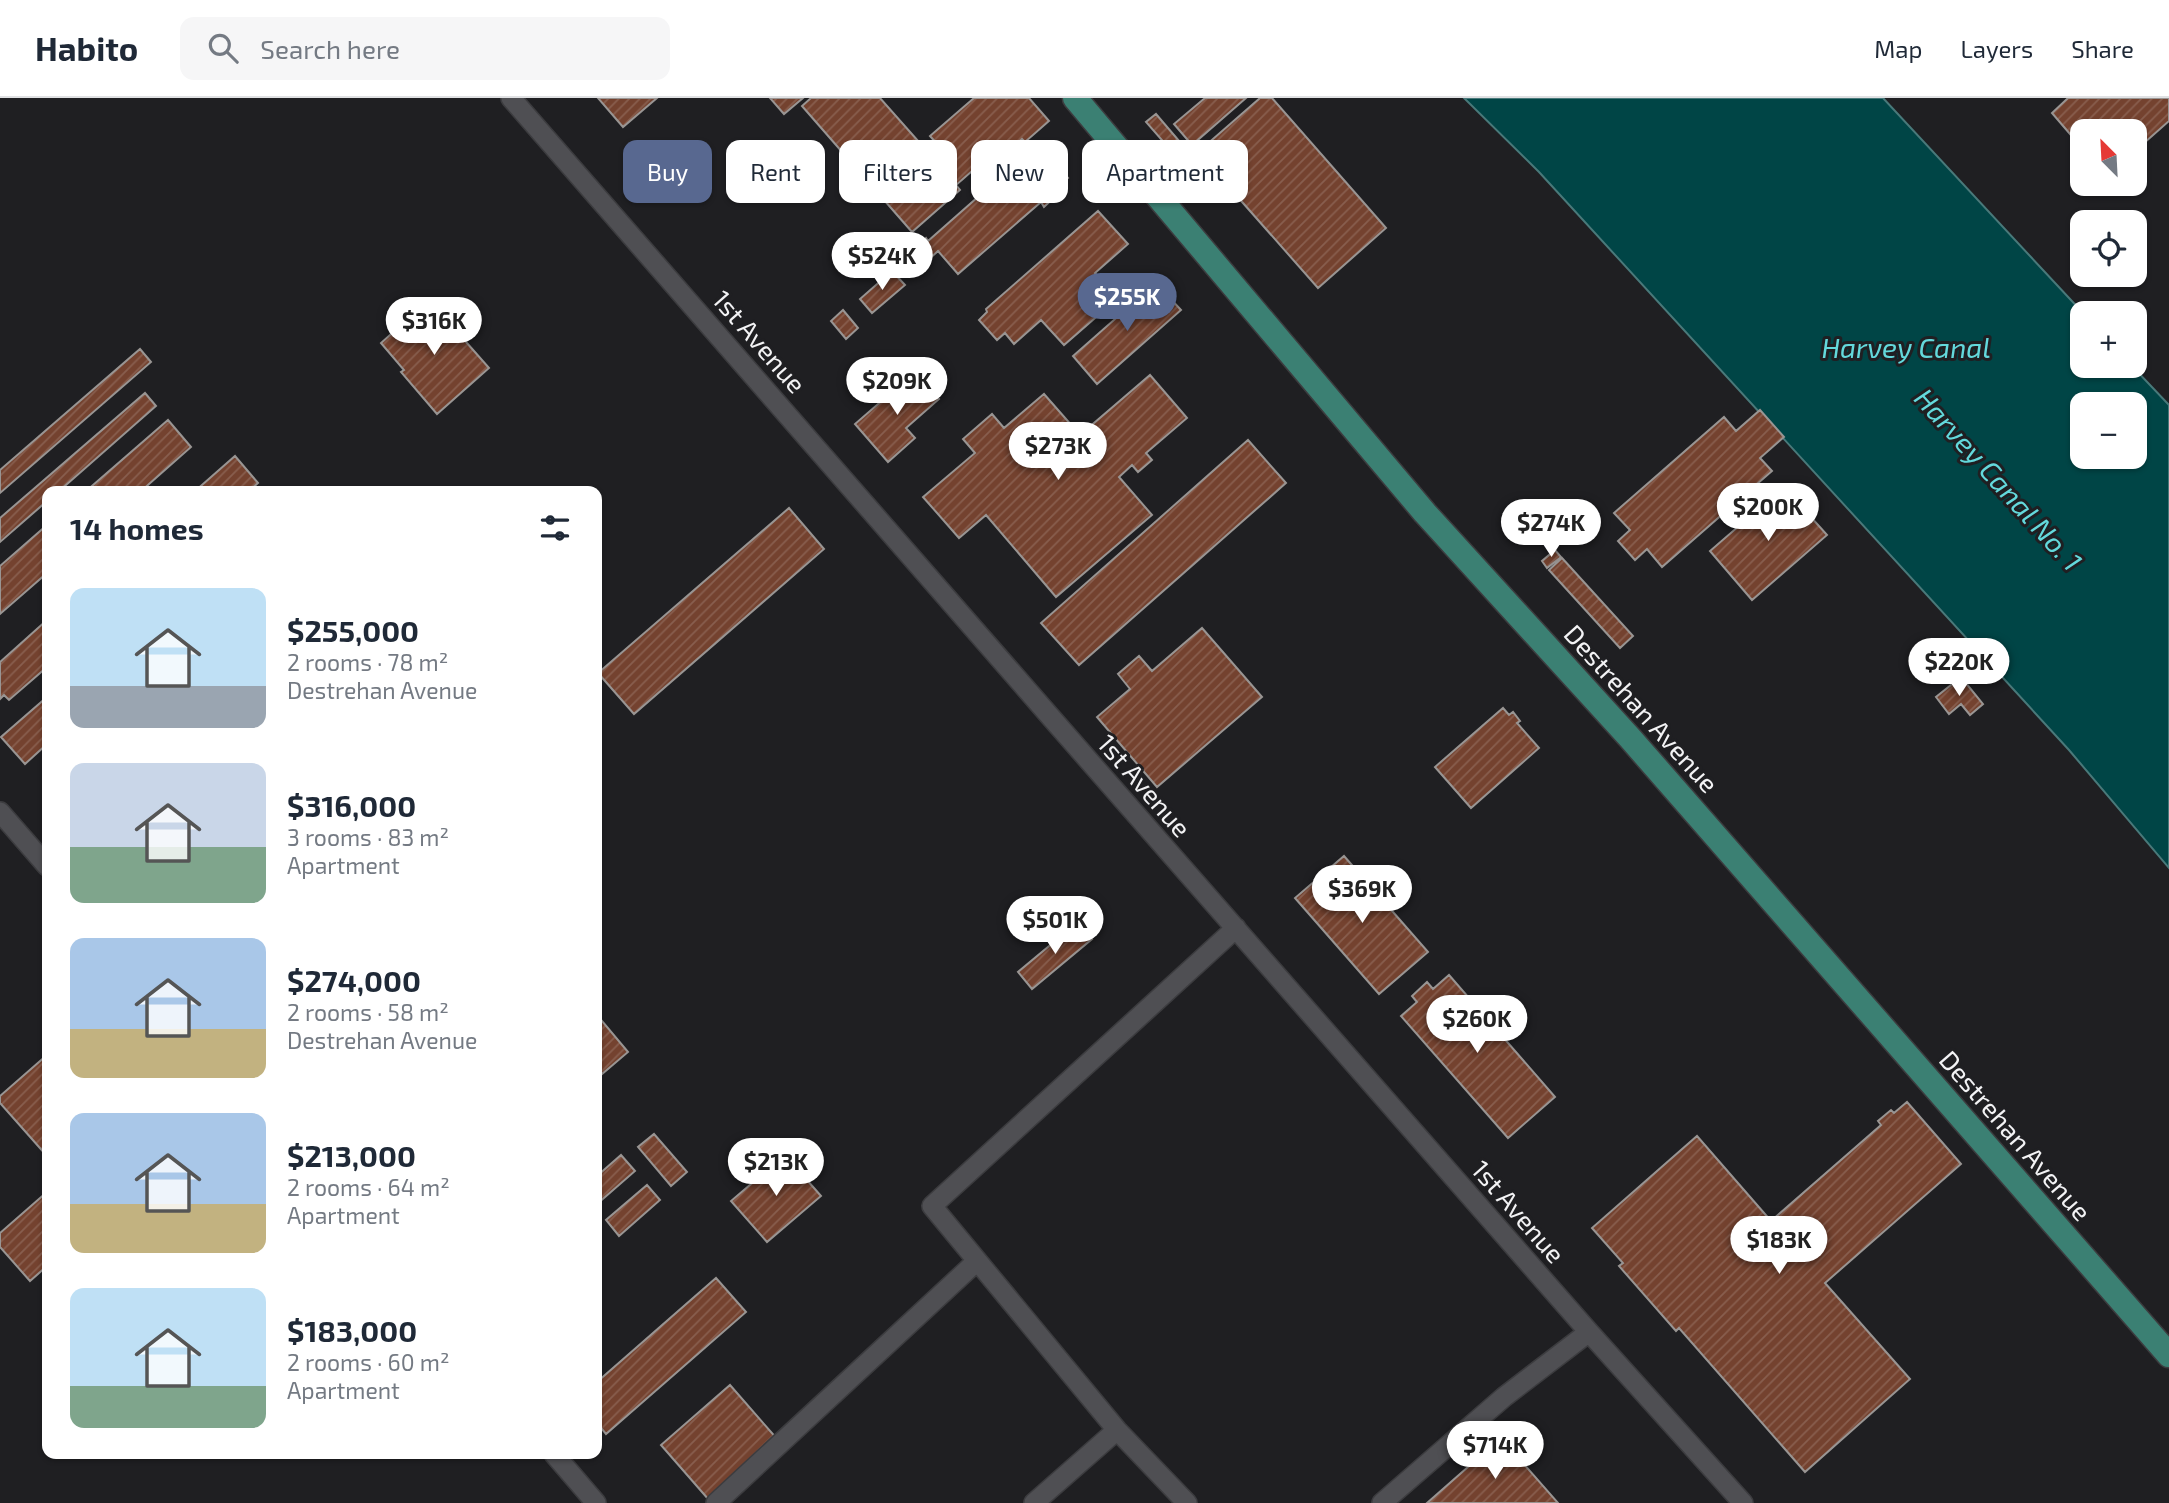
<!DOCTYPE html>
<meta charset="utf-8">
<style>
:root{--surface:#fff;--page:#f6f6f7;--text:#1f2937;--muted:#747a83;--line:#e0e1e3;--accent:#586890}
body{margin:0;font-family:"Exo 2",sans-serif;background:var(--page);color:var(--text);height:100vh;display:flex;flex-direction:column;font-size:26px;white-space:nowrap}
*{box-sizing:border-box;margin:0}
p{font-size:23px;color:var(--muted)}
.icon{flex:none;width:38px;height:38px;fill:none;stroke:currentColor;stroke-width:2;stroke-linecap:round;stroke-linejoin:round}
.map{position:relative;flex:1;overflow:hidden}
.details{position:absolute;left:42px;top:388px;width:560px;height:973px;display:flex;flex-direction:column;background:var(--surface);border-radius:14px;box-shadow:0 2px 5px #0004}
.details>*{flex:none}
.hud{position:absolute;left:623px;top:42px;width:665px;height:63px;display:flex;gap:14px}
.needle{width:46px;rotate:336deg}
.controls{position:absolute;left:2070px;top:21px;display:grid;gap:14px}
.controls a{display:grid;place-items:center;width:77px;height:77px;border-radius:14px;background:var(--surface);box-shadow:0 2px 5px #0004;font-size:35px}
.price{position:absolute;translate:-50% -60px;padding:0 16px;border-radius:24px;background:#fff;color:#222;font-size:23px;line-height:46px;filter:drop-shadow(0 2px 4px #0008)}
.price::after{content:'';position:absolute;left:50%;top:42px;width:21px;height:16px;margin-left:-10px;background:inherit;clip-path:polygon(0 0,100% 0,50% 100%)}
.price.selected{background:var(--accent);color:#fff}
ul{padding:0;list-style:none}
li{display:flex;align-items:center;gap:21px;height:175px;padding:0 28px}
li span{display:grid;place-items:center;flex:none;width:196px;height:140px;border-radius:14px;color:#555}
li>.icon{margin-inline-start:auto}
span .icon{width:84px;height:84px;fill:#fffc;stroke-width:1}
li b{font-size:30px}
h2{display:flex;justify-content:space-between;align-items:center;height:84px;padding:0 28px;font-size:30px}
.chip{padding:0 24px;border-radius:14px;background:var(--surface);box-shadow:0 2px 5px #0004;font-size:24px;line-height:63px}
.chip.selected{background:var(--accent);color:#fff}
header{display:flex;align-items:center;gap:42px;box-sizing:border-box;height:98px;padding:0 35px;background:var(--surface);border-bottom:2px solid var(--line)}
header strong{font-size:33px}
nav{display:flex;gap:38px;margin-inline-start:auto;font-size:24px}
.search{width:490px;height:63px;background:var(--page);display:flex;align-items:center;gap:18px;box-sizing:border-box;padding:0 24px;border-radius:14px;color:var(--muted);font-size:26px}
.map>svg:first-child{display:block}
</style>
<header>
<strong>Habito</strong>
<div class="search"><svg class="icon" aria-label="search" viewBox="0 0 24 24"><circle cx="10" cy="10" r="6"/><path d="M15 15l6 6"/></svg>Search here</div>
<nav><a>Map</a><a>Layers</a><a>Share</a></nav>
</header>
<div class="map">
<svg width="2169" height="1405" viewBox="0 0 2169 1405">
<defs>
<pattern id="building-hatch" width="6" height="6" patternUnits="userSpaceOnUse" patternTransform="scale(1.75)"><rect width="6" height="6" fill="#74422f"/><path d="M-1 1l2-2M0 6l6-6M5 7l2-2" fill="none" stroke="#885e4e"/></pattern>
</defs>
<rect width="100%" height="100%" fill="#1f1f22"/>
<path fill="#004546" stroke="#49797a" stroke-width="2" fill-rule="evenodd" d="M1464,0H1883L2083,215L2082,268H2132L2169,307V770L2069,652L1539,74ZM2082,306H2135V359H2082Z"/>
<path fill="url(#building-hatch)" stroke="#999593" stroke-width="2" d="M598,0H657L623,29Z
M770,0H803L784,16Z
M811,0H880L934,61L939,57L935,52L939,48L930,38L974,0H1029L1049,23L1025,44L1022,41L1001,60L995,53L956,87L960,92L912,134L802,8Z
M1205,0H1246L1192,47L1174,26Z
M1260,0H1272L1386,130L1318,190L1198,54Z
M2068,0H2169V23L2135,53V33H2082V50L2052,15Z
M1156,16L1191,57L1182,65L1146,24Z
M1038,46L1068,80L1054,92L1058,96L1044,109L1041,104L958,176L938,153L927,163L915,149L926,140L928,143Z
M1098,113L1128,146L1095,175L1117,201L1064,247L1041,222L1014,246L1005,235L997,242L979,222L987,214L986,211Z
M892,173L905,187L872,215L860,201Z
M1156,185L1181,212L1097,286L1073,258Z
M429,202L489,270L437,316L401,274L404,272L381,245Z
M843,212L858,230L846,241L831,223Z
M140,251L151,264L0,395V372Z
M915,274L939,301L906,330L915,340L888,364L855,326Z
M1150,277L1187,320L1146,355L1152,362L1138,374L1132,367L1119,379L1152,417L1056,499L986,417L959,440L923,399L975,355L963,341L992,316L1004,330L1044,296L1080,337Z
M145,295L156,308L58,394H47V403L0,444V420Z
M1760,312L1784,339L1760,360L1772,373L1662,469L1647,451L1635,462L1618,443L1630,432L1614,415L1724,319L1736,333Z
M168,322L191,349L140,394H85Z
M1248,342L1286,385L1079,567L1041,525Z
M235,358L258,385L248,394H194Z
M1784,389L1827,437L1752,502L1710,453Z
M789,410L824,451L634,616L598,575Z
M47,427V475L0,516V468Z
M1555,452L1561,459L1547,470L1542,463Z
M1562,460L1633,538L1620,550L1549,472Z
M47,522V569L9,602L4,597L0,601V564Z
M1202,530L1262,599L1157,689L1097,619L1130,591L1118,576L1139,558L1152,573Z
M1961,579L1983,606L1970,617L1961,606L1949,616L1936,599Z
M47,599V646L25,666L1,639Z
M1503,610L1509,617L1513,614L1520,623L1517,625L1539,650L1471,710L1435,669Z
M1344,758L1428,854L1379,896L1295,800Z
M1078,824L1092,841L1032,891L1018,874Z
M1449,877L1555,999L1508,1040L1401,918L1417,904L1412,898L1427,884L1433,891Z
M597,917L628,954L602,976L597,970Z
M47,957V1058L0,1005V998Z
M1907,1004L1961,1066L1825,1185L1910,1281L1805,1374L1679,1230L1676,1233L1619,1168L1623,1165L1592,1130L1697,1038L1771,1123L1881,1027L1878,1023L1891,1012L1894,1015Z
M654,1036L687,1074L671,1088L638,1049Z
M621,1057L635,1073L597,1106V1078Z
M785,1057L821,1098L767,1144L731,1103Z
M647,1087L660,1102L619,1138L606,1122Z
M47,1094V1168L30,1183L0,1149V1135Z
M716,1180L746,1214L606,1336L597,1325V1284Z
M730,1287L778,1342L709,1402L661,1347Z
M1501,1340L1558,1405H1427Z"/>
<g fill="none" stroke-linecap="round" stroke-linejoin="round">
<g stroke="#3c3c3f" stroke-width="22">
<path id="minor" d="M511,0L1048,616L1589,1234L1743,1405
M0,714L47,768
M554,1356L596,1405
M716,1405L977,1163
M1034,1405L1117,1332
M1187,1405L1117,1332L932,1108L1236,830
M1382,1405L1504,1299L1589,1234"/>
</g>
<g stroke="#3c3c3f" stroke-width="27">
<path id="major" d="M1075,0L1425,415L1630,640L2169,1257"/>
</g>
<use href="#minor" stroke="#4f4f53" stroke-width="19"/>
<use href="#major" stroke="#3b8073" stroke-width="24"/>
</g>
<g text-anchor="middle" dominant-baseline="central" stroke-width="6" stroke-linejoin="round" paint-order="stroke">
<g font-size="26" fill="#f3f3f5" stroke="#1f1f22">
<text transform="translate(760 243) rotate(49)">1st Avenue</text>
<text transform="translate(1642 610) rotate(48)">Destrehan Avenue</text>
<text transform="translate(1145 687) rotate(49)">1st Avenue</text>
<text transform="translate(2016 1037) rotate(49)">Destrehan Avenue</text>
<text transform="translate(1519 1113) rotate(49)">1st Avenue</text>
</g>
<g font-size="28" font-style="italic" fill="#63d9dc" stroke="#1f1f22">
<text x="1906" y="249">Harvey Canal</text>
<text transform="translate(1999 381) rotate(48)">Harvey Canal No. 1</text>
</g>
</g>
</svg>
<div class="controls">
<a><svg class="needle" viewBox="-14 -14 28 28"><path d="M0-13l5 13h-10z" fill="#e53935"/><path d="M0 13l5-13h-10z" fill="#747a83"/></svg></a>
<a><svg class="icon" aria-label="locate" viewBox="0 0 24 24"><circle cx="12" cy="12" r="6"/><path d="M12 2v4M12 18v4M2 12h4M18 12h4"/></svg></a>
<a>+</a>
<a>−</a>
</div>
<b class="price" style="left:882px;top:194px">$524K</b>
<b class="price selected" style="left:1127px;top:235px">$255K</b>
<b class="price" style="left:434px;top:259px">$316K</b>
<b class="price" style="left:897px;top:319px">$209K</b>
<b class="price" style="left:1058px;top:384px">$273K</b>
<b class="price" style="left:1768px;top:445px">$200K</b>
<b class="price" style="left:1551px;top:461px">$274K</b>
<b class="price" style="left:1959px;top:600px">$220K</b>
<b class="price" style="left:1362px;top:827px">$369K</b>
<b class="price" style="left:1055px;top:858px">$501K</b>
<b class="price" style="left:1477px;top:957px">$260K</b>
<b class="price" style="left:776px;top:1100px">$213K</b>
<b class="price" style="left:1779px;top:1178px">$183K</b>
<b class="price" style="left:1495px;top:1383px">$714K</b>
<div class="hud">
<a class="chip selected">Buy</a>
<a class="chip">Rent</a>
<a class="chip">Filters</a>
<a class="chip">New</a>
<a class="chip">Apartment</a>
</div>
<section class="details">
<h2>14 homes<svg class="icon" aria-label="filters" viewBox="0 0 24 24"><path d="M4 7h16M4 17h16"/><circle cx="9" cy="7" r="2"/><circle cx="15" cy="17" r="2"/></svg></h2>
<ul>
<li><span style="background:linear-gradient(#bfe0f5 70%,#9aa5b1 0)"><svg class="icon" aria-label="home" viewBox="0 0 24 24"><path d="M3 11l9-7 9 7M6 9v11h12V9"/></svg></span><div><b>$255,000</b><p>2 rooms · 78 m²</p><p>Destrehan Avenue</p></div></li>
<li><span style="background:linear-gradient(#c9d6e8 60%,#7fa58c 0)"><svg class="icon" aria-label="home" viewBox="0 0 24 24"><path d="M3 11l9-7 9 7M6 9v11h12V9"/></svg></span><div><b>$316,000</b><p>3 rooms · 83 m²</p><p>Apartment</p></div></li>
<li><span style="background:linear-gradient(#a9c7e8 65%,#c2b280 0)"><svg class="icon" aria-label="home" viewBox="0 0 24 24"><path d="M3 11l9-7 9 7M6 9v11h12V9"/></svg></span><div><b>$274,000</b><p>2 rooms · 58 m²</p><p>Destrehan Avenue</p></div></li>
<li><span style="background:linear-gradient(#a9c7e8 65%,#c2b280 0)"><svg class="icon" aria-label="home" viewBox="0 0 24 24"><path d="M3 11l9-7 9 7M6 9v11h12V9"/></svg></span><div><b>$213,000</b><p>2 rooms · 64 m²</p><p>Apartment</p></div></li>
<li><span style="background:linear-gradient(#bfe0f5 70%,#7fa58c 0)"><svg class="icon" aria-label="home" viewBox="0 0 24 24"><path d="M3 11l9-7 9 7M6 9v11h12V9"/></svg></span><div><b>$183,000</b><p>2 rooms · 60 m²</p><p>Apartment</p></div></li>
</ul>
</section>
</div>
